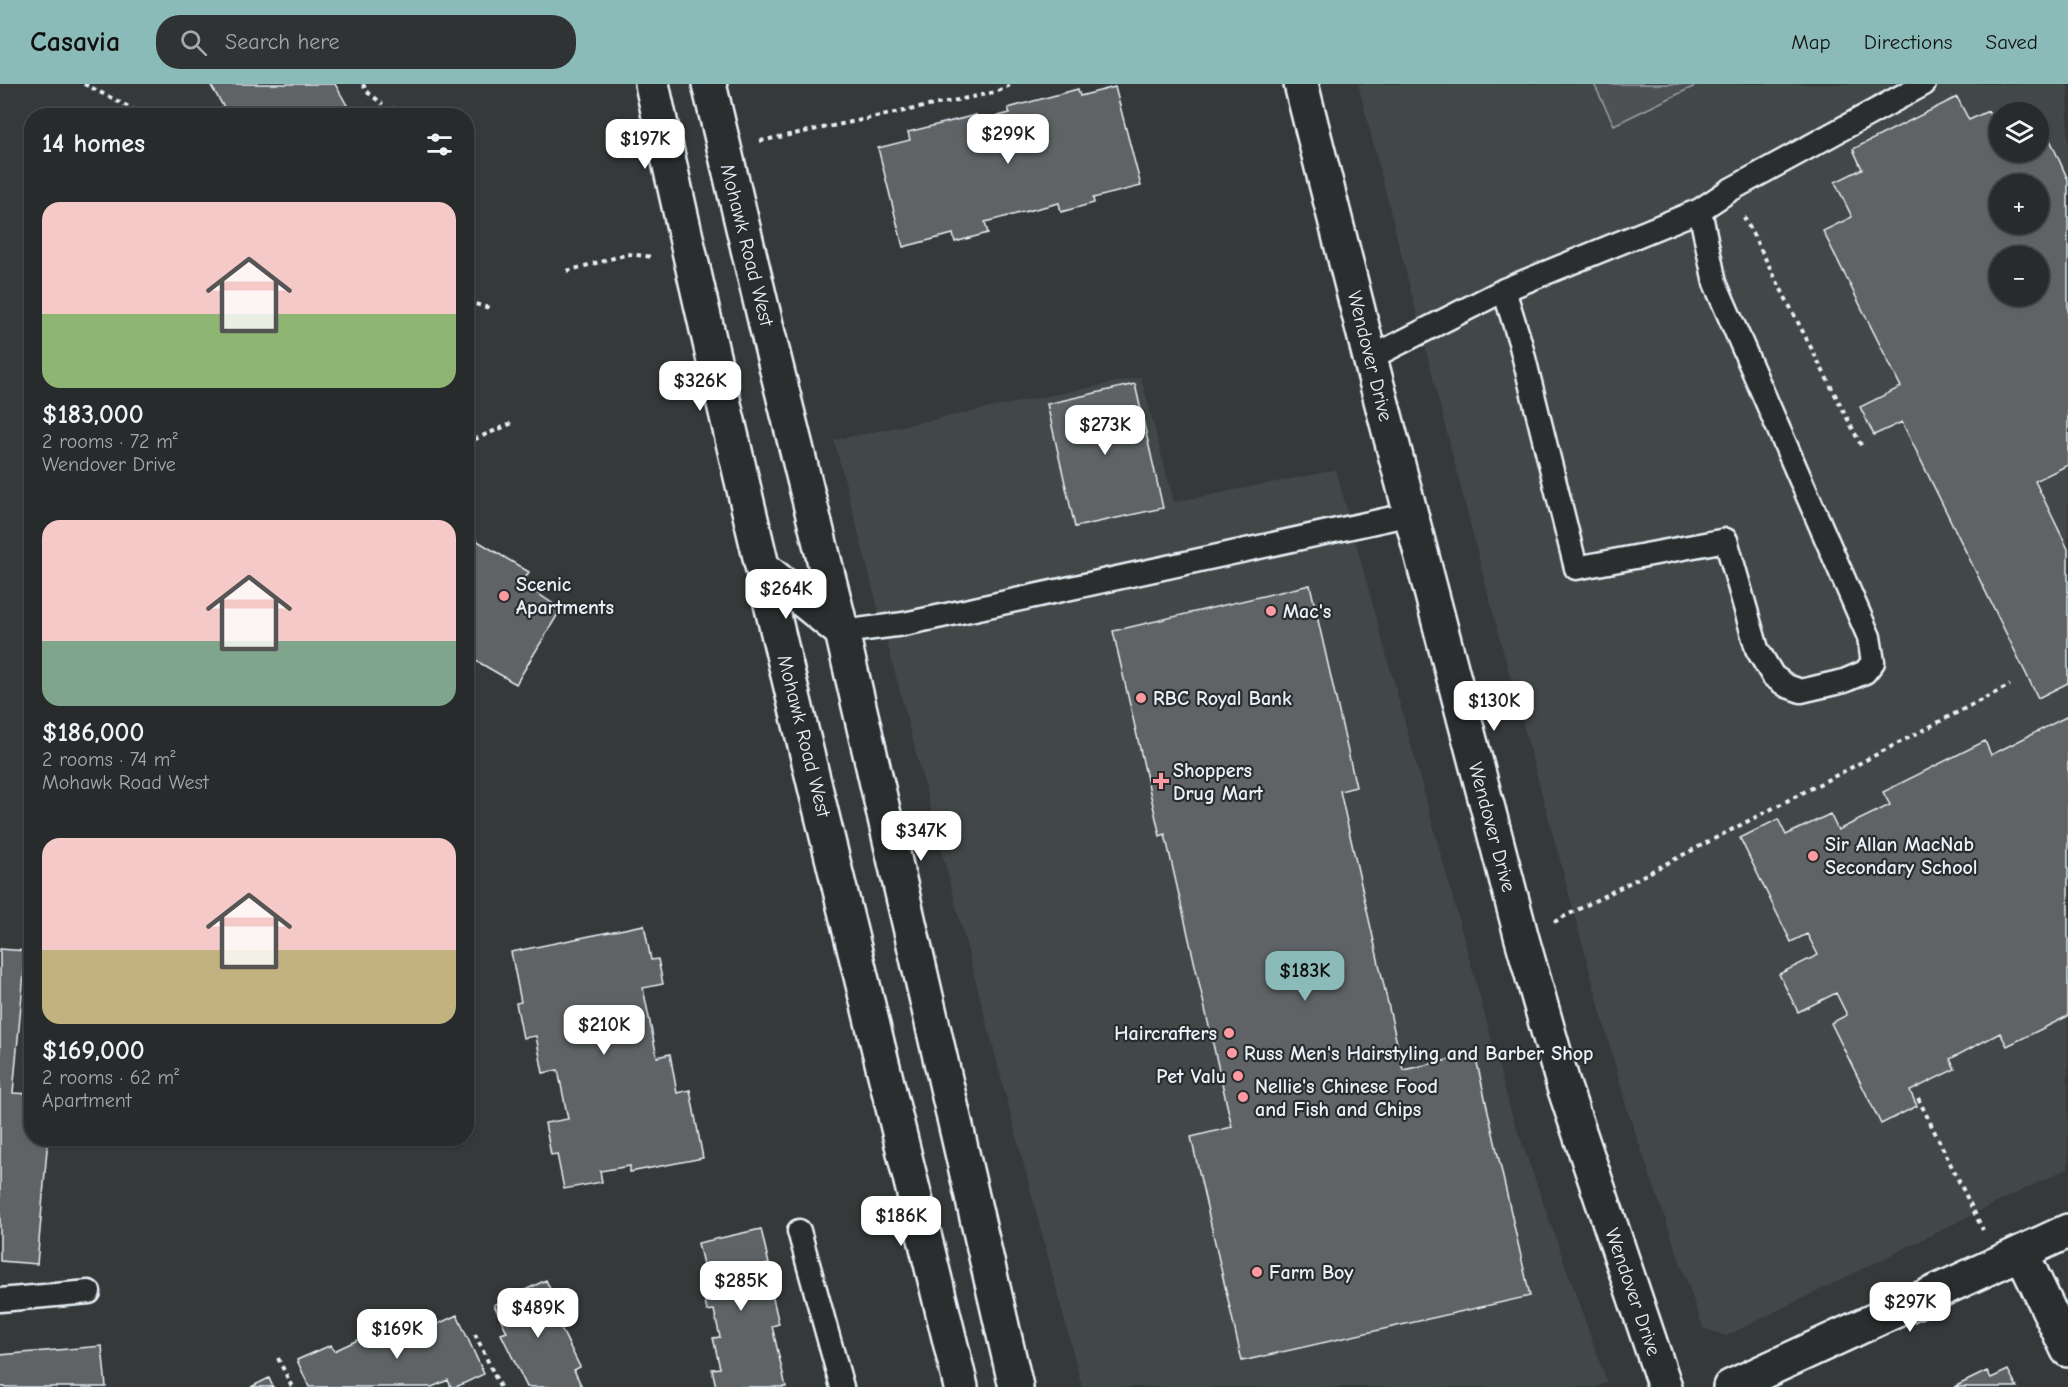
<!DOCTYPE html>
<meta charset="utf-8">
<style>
:root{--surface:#282b2c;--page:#303334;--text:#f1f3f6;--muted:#a5a7a9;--line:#444748;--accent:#8bbbb9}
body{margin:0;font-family:"Comic Neue",sans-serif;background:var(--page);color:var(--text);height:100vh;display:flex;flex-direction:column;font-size:22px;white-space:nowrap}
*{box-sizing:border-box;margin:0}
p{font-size:20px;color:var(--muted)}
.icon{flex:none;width:33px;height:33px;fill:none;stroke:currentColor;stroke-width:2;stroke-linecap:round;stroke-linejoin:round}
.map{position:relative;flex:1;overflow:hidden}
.details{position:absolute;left:24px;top:24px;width:450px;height:1038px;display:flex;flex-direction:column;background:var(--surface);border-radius:24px;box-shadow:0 2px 4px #0004,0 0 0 2px var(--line)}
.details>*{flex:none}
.buttons{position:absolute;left:1989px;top:18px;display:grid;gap:12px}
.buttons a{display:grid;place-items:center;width:60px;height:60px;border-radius:50%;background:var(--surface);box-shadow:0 2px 4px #0004,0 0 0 2px var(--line);font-size:30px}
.price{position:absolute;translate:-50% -51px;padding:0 14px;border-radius:12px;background:#fff;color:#222;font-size:20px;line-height:39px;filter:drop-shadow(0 2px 3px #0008)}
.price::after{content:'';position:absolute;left:50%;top:36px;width:18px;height:14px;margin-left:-9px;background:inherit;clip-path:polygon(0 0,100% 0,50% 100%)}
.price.active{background:var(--accent);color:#111}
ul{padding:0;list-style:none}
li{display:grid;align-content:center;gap:12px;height:318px;padding:0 18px}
li span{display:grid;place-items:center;height:186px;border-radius:18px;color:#555}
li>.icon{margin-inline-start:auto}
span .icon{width:108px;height:108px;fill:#fffc;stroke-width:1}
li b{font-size:26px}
h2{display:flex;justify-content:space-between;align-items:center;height:72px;padding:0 18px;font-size:26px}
header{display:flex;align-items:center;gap:36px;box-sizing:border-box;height:84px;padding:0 30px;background:var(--accent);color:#111}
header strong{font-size:28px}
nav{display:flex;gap:33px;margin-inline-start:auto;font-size:21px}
.search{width:420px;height:54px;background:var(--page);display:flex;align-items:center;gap:15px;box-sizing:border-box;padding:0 21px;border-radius:24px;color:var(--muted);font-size:22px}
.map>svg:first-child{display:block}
</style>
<header>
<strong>Casavia</strong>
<div class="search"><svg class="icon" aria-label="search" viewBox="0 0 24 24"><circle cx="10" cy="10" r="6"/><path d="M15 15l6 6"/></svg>Search here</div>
<nav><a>Map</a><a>Directions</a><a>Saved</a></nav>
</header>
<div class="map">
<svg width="2068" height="1303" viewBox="0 0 2068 1303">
<rect width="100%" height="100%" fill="#35393a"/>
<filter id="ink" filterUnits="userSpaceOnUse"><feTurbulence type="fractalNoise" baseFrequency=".0167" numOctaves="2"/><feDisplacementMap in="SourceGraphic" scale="12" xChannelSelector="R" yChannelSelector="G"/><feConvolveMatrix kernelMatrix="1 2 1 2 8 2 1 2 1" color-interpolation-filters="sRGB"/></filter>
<g filter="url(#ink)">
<path fill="#424647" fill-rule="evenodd" d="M1358,0H2068V1084L1726,1252L1703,1244L1627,1025L1490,518ZM2000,28H2038V68H2000ZM2000,100H2038V140H2000ZM2000,172H2038V212H2000Z
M1141,293L1174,418L1336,386L1512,1031L1607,1298L1597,1303H1082L834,356Z"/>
<path fill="#4d5152" stroke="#9aa1a5" stroke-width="1.5" d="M1594,0H1699L1614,41Z"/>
<path fill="#5f6365" stroke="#e8f1f8" stroke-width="1.5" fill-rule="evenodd" d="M210,0H335L353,32H229Z
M1115,3L1141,102L1093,114L1094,119L1061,128L1059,119L985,138L988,149L955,158L953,150L903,163L878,64L910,56L908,48L976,31L978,37L1010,29L1008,24L1078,5L1080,12Z
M1957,13L1969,36L1988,27L2000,50V68H2038V45L2044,42L2068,96V381L2035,397L2068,465V599L2038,614L1902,338L1874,351L1860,323L1901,303L1823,147L1852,133L1835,98L1862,85L1853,65ZM2000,100H2038V140H2000ZM2000,172H2038V212H2000Z
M393,23L398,32H377Z
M1135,300L1163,424L1075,443L1047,320Z
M466,450L529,488L522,499L561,525L516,600L473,575L471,582L466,579Z
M1310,501L1356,703L1340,707L1403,986L1475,970L1530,1212L1242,1277L1191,1053L1232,1043L1165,750L1160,752L1113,547Z
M2068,632V932L2007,962L2000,949L1950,975L1955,985L1910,1007L1917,1022L1881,1040L1831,939L1847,931L1836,909L1798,928L1779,890L1818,871L1807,850L1791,858L1740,754L1778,735L1786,751L1830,730L1838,746L1890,721L1883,708L1985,657L1991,671Z
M644,841L651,876L658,875L663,900L643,904L657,973L670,970L677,1009L690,1006L703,1074L630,1088V1082L600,1087L602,1098L564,1105L557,1070L551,1071L545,1039L568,1035L558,986L543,989L536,952L523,954L516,919L521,918L511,868Z
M0,865L26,867L13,1009L32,1010V1054H48L37,1180L0,1177Z
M761,1145L769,1180L759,1182L765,1211L772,1210L779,1240L772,1242L786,1303H716L712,1285L720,1284L713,1254L720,1253L714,1226L707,1227L700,1194L706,1193L698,1159Z
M546,1196L559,1225L553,1228L580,1283L574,1286L582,1303H527L501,1250L507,1248L494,1221Z
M457,1231L484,1290L456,1303H451L448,1296L432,1303H309L297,1276L331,1261L334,1267L362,1254L365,1260L392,1247L395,1253L423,1240L425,1246Z
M102,1262L106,1303H0V1271Z
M2008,1286L2017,1303H1954L1987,1287L1991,1294Z
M269,1294L273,1303H251Z"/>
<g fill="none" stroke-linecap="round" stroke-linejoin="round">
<g stroke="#e8f1f8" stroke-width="27">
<path id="lane" d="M1504,206L1520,258L1576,484L1726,456L1757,565L1773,592L1787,602L1801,607L1844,597L1865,588L1873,578L1869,553L1715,199L1700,126
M1370,274L1504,206L1700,126L1730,106L1924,0
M842,548L904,540L942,532L1411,430
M799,1147L842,1303
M0,1216L89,1208"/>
</g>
<g stroke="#e8f1f8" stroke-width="38">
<path id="street" d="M1301,0L1370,274L1522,855L1564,1003L1665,1303
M2022,1170L2068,1266
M1730,1303L2068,1147"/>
</g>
<g stroke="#e8f1f8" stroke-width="38">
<path id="secondary" d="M652,0C747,436 856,869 961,1303
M709,0L772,266L842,548L1016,1303
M763,484L842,548"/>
</g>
<path stroke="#e8f1f8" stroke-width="4" stroke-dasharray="4.5 4.5" stroke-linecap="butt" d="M84,0L133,25L135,32
M363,0L366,7L383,20
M760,57L996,8L1012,0
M1744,133L1863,365
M567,187L628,170L653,173
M466,190L468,218L493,225
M466,359L515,338
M1554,838L2010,601
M1918,1014L1983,1146
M475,1250L500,1303
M278,1274L292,1303"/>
<use href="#lane" stroke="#2a2d2e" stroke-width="22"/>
<use href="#street" stroke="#2a2d2e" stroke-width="33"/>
<use href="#secondary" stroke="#2a2d2e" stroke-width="33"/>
</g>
</g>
<g fill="#ff9aa2" stroke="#2a2d2e" stroke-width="2">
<circle cx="504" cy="512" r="6"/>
<circle cx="1271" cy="527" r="6"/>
<circle cx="1141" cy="614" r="6"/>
<path d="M1158 688h6v6h6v6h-6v6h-6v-6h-6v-6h6z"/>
<circle cx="1813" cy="772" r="6"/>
<circle cx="1229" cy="949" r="6"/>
<circle cx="1232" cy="969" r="6"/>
<circle cx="1238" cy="992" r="6"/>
<circle cx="1243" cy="1013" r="6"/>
<circle cx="1257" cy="1188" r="6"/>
</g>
<g text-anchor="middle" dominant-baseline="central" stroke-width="4.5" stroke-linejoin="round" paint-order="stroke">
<g font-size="20" fill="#e8f1f8" stroke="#2a2d2e">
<text transform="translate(747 161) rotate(76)">Mohawk Road West</text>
<text transform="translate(1370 272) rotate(76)">Wendover Drive</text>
<text transform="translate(804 652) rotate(76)">Mohawk Road West</text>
<text transform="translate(1492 743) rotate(75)">Wendover Drive</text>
<text transform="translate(1633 1208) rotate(71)">Wendover Drive</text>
</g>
<g font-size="20" font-weight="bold" fill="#e8f1f8" stroke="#2a2d2e" text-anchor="start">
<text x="516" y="500">Scenic<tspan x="516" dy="23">Apartments</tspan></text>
<text x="1283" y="527">Mac's</text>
<text x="1153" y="614">RBC Royal Bank</text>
<text x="1173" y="686">Shoppers<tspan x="1173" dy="23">Drug Mart</tspan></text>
<text x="1825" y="760">Sir Allan MacNab<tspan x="1825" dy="23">Secondary School</tspan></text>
<text x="1217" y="949" text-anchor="end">Haircrafters</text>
<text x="1244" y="969">Russ Men's Hairstyling and Barber Shop</text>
<text x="1226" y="992" text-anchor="end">Pet Valu</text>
<text x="1255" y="1002">Nellie's Chinese Food<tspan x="1255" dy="23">and Fish and Chips</tspan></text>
<text x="1269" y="1188">Farm Boy</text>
</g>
</g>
</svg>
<div class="buttons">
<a><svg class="icon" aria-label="layers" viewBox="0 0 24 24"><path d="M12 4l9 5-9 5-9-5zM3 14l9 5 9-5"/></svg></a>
<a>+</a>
<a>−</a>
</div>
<b class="price" style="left:1008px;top:81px">$299K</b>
<b class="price" style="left:645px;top:86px">$197K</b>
<b class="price" style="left:700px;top:328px">$326K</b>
<b class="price" style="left:1105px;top:372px">$273K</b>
<b class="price" style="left:786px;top:536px">$264K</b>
<b class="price" style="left:1494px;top:648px">$130K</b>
<b class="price" style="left:921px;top:778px">$347K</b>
<b class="price active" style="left:1305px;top:918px">$183K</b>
<b class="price" style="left:604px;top:972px">$210K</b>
<b class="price" style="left:901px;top:1163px">$186K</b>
<b class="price" style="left:741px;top:1228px">$285K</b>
<b class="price" style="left:1910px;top:1249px">$297K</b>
<b class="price" style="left:538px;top:1255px">$489K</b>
<b class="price" style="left:397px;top:1276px">$169K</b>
<section class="details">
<h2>14 homes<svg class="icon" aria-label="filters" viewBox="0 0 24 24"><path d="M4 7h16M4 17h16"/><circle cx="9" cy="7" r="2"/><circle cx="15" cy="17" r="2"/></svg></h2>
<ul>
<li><span style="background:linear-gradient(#f6c9c9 60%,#8fb573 0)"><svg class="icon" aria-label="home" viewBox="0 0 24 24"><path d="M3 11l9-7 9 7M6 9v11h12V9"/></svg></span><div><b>$183,000</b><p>2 rooms · 72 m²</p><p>Wendover Drive</p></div></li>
<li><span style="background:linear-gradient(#f6c9c9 65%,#7fa58c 0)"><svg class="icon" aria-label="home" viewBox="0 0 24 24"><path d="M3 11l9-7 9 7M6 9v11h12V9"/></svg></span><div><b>$186,000</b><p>2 rooms · 74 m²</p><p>Mohawk Road West</p></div></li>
<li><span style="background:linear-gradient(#f6c9c9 60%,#c2b280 0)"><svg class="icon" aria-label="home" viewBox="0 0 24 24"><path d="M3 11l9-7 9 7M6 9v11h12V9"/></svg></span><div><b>$169,000</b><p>2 rooms · 62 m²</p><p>Apartment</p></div></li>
</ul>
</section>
</div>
